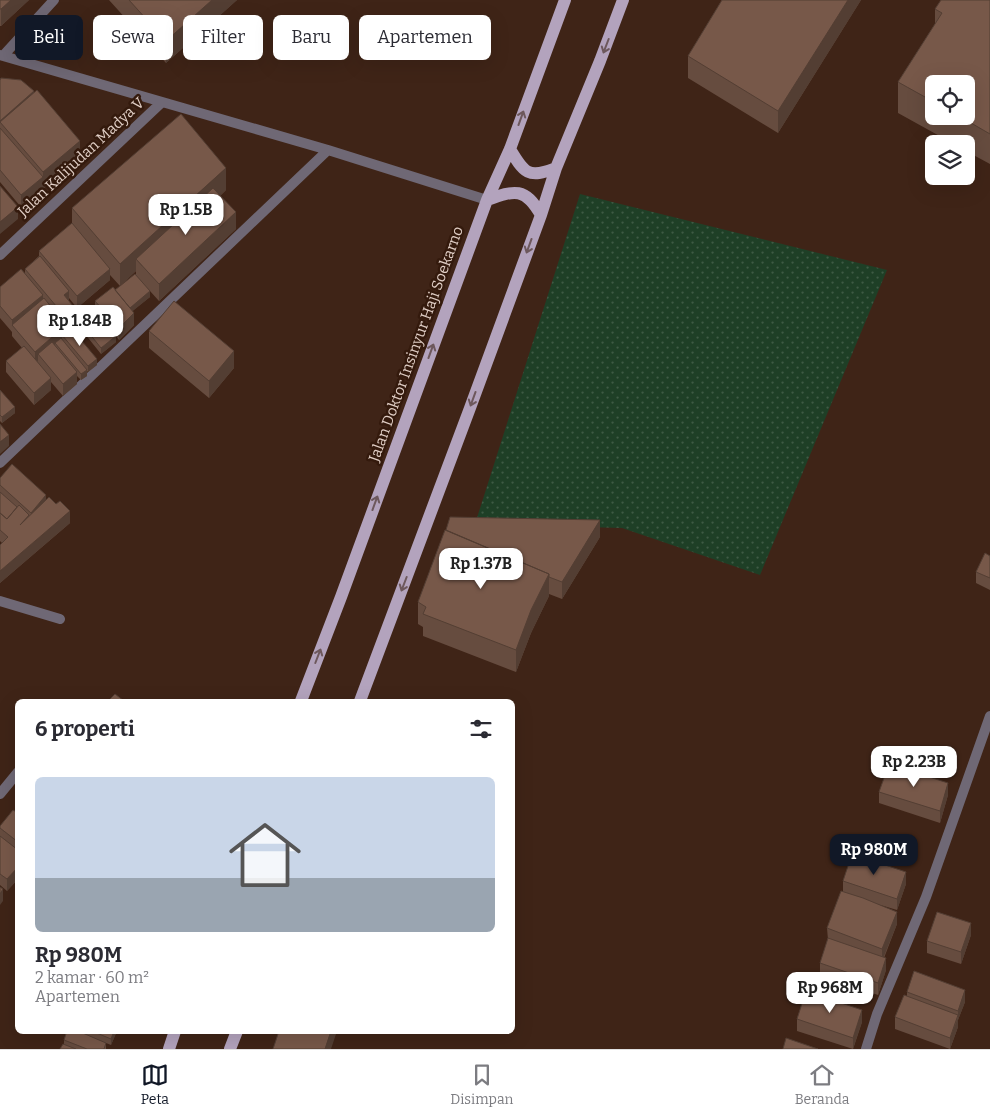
<!DOCTYPE html>
<html lang="id">
<meta charset="utf-8">
<style>
:root{--surface:#fff;--page:#f2f2f3;--text:#2b2b33;--muted:#7c7c81;--line:#e1e1e2;--accent:#111827}
body{margin:0;font-family:Bitter,serif;background:var(--page);color:var(--text);height:100vh;display:flex;flex-direction:column;font-size:19px;white-space:nowrap}
*{box-sizing:border-box;margin:0}
p{font-size:16px;color:var(--muted)}
.icon{flex:none;width:28px;height:28px;fill:none;stroke:currentColor;stroke-width:2;stroke-linecap:round;stroke-linejoin:round}
.map{position:relative;flex:1;overflow:hidden}
.panel{position:absolute;left:15px;top:699px;width:500px;height:335px;display:flex;flex-direction:column;background:var(--surface);border-radius:8px;box-shadow:0 5px 20px #0002}
.panel>*{flex:none}
.top-card{position:absolute;left:15px;top:15px;width:500px;height:45px;display:flex;gap:10px}
.buttons{position:absolute;left:925px;top:75px;display:grid;gap:10px}
.buttons a{display:grid;place-items:center;width:50px;height:50px;border-radius:8px;background:var(--surface);box-shadow:0 5px 20px #0002;font-size:25px}
.price{position:absolute;translate:-50% -42px;padding:0 11px;border-radius:10px;background:#fff;color:#222;font-size:16px;line-height:32px;filter:drop-shadow(0 1px 2px #0008)}
.price::after{content:'';position:absolute;left:50%;top:30px;width:15px;height:11px;margin-left:-8px;background:inherit;clip-path:polygon(0 0,100% 0,50% 100%)}
.price.selected{background:var(--accent);color:#fff}
ul{padding:0;list-style:none}
li{display:grid;align-content:center;gap:10px;height:265px;padding:0 20px}
li+li{border-top:1px solid var(--line)}
li span{display:grid;place-items:center;height:155px;border-radius:8px;color:#555}
li>.icon{margin-inline-start:auto}
span .icon{width:90px;height:90px;fill:#fffc;stroke-width:1}
li b{font-size:21px}
h2{display:flex;justify-content:space-between;align-items:center;height:60px;padding:0 20px;font-size:21px}
.pill{padding:0 18px;border-radius:8px;background:var(--surface);box-shadow:0 5px 20px #0002;font-size:18px;line-height:45px}
.pill.selected{background:var(--accent);color:#fff}
.menu{display:flex;justify-content:space-around;align-items:center;height:70px;border-top:1px solid var(--line);background:var(--surface);font-size:14px;color:var(--muted)}
.menu a{display:grid;justify-items:center;gap:2px}
.menu .selected{color:var(--accent)}
.map>svg:first-child{display:block}
</style>
<div class="map">
<svg width="990" height="1049" viewBox="0 0 990 1049">
<defs>
<pattern id="park-dots" width="8" height="8" patternUnits="userSpaceOnUse" patternTransform="scale(1.25)"><rect width="8" height="8" fill="#1e3f26"/><path d="M2 2h.1M6 6h.1" fill="none" stroke="#3e5a44" stroke-width="1.8" stroke-linecap="round"/></pattern>
</defs>
<rect width="100%" height="100%" fill="#3f2417"/>
<path fill="url(#park-dots)" d="M580,194L887,270L760,575L622,528L475,524Z"/>
<g fill="none" stroke-linecap="round" stroke-linejoin="round">
<path stroke="#6f6875" stroke-width="10" d="M0,55L328,150L487,200
M3,56L54,0
M0,255L161,103
M0,463L328,150
M0,601L60,619
M0,794L18,772
M866,1049L877,1014L926,897L990,716"/>
<path stroke="#b3a3bd" stroke-width="12" d="M510,149C524,173 528,179 556,168
M487,200C515,190 525,187 541,215
M301,701L341,597L487,200L510,149L565,0
M360,701L470,408L541,215L556,168L600,61L623,0
M169,1049L175,1031
M230,1049L237,1031"/>
</g>
<path fill="#664c3f" fill-rule="evenodd" d="M0,0H29L1,26H0Z
M109,0H237L166,63Z
M722,0H861L778,133L688,78V56Z
M990,0V164L966,151V144H954L898,113V82L935,24V9ZM934,84L966,116H934Z
M0,80L34,93L80,158L21,207L0,182Z
M226,190L220,196L236,229L159,301L150,291V297L132,311L134,325L119,340L116,336V342L101,354L81,329V323L95,312V301L115,290L136,275V271L120,286L110,275V280L77,308L69,298V301L77,323L67,331L66,330V332L97,365L88,372L87,371V376L81,380L77,376V384L63,396L51,382V390L34,405L6,372V361L22,348L12,336V332L0,318V287L25,273V269L39,256V251L72,223V208Z
M149,331L234,368L209,398L149,348Z
M0,390L15,413L2,423L0,421Z
M0,478L46,500L70,523L0,583V545L2,543L0,541Z
M600,537L562,599L549,594V596L531,633L516,672L423,636V627L418,624V602Z
M990,556V590L976,583V572Z
M879,792L948,795L940,823L879,803Z
M18,813V879L7,891L0,885V826Z
M843,881L906,884L897,910L877,904L897,924L884,958L886,970L878,995L820,975V963L828,940L827,928L843,892Z
M971,935L961,964L927,953V941Z
M907,992L965,1002L958,1020V1027L950,1049L895,1029V1017L907,996Z
M797,1019L862,1022L853,1049L797,1031Z
M67,1031H117L111,1045L106,1043V1049H60L64,1044V1040Z"/>
<path fill="#533e33" d="M11,0H29L1,26V9Z
M212,0H226V10L166,63V41Z
M226,0H237L226,10Z
M848,0H861L778,133V111Z
M34,91V103L0,121Z
M80,141V158L43,189V172Z
M226,168V190L142,266L136,259V271L120,286V264Z
M43,177V189L21,207V195Z
M18,207V219L0,234V222Z
M236,212V229L159,301V284Z
M110,269V280L77,308V296Z
M69,291V303L64,295Z
M150,291V297L128,315V309Z
M43,295V307L12,325V320Z
M77,311V323L67,331V319Z
M134,313V325L119,340V328Z
M66,325V336L62,335V340L57,345L55,343V346L38,354V361L35,364V352Z
M116,336V342L101,354V348Z
M234,351V368L209,398V381Z
M97,359V365L88,372V366Z
M87,370V376L81,380V374Z
M77,372V384L63,396V384Z
M51,378V390L34,405V393Z
M15,407V413L2,423V417Z
M9,435V446L0,454V442Z
M46,495V507L31,524V513Z
M70,511V523L0,583V571Z
M600,520V537L562,599V582Z
M549,574V596L531,633L516,672V650L531,610Z
M948,783V795L940,823V811Z
M18,867V879L7,891V879Z
M906,872V884L897,910V899Z
M3,889V901L0,905V894Z
M897,912V924L882,961V949Z
M971,923V935L961,964V952Z
M886,958V970L878,995V983Z
M965,990V1002L958,1020V1027L950,1049V1038L958,1018V1011Z
M862,1010V1022L853,1049V1038Z
M114,1031H117L111,1045V1039Z
M331,1031H337L331,1049H325Z"/>
<path fill="#775849" stroke="#533e33" d="M0,0H11L1,9H0Z
M129,0H212L166,41Z
M722,0H848L778,111L688,56Z
M941,0H990V134L959,116H966V84H934V102L898,82L942,13L935,9Z
M1,78L21,80L34,91L0,121V80Z
M37,90L80,141L43,172L0,122Z
M181,114L226,168L120,264L72,208Z
M0,128L43,177L21,195L0,170Z
M0,186L18,207L0,222Z
M213,188L236,212L159,284L136,259Z
M72,223L110,269L77,296L39,251Z
M40,256L69,291L64,295L77,311L67,319L25,269Z
M21,269L43,295L12,320L0,306V287Z
M135,274L150,291L130,308L115,290Z
M113,287L134,313L119,328L95,301Z
M44,298L66,325L35,352L12,325Z
M174,301L234,351L209,381L149,331Z
M96,311L116,336L101,348L81,323Z
M71,328L97,359L88,366L62,335Z
M61,338L87,370L81,374L55,343Z
M52,342L77,372L63,384L38,354Z
M24,346L51,378L34,393L6,361Z
M0,390L15,407L2,417L0,415Z
M0,424L9,435L0,442Z
M12,464L46,495L31,513L0,485V478Z
M0,492L17,507L7,519L0,513Z
M49,497L56,504L60,501L70,511L0,571V545L8,537L0,530V513L7,519L19,505L29,515L20,525Z
M450,517L600,520L562,582L549,577V574L446,530Z
M445,530L549,574L531,610L516,650L423,614L426,607L418,602Z
M985,553L990,556V578L976,572Z
M115,694L124,701H108Z
M889,764L948,783L940,811L879,792Z
M13,810L18,813V842L0,828V826Z
M0,836L18,850V867L7,879L0,874Z
M852,854L906,872L897,899L843,881Z
M0,887L3,889L0,894Z
M841,891L863,898L897,912L882,949L827,928Z
M937,912L971,923L961,952L927,941Z
M828,938L886,958L878,983L820,963Z
M914,971L965,990L958,1011L907,992Z
M806,991L862,1010L853,1038L797,1019Z
M904,995L958,1015L950,1038L895,1017Z
M67,1031H78L106,1043L104,1049H87L64,1040Z
M92,1031H114L111,1039Z
M279,1031H331L325,1049H273Z
M786,1038L818,1049H783Z
M63,1044L76,1049H60Z"/>
<defs><path id="oneway-shaft" d="M-6 0H5M1.5-3L5.5 0L1.5 3" fill="none" stroke-width="1.6" stroke-linecap="round" stroke-linejoin="round" transform="scale(1.25)"/></defs>
<g stroke="#6d585c">
<use href="#oneway-shaft" transform="translate(606 46) rotate(111)"/>
<use href="#oneway-shaft" transform="translate(521 118) rotate(-70)"/>
<use href="#oneway-shaft" transform="translate(529 246) rotate(110)"/>
<use href="#oneway-shaft" transform="translate(431 351) rotate(-70)"/>
<use href="#oneway-shaft" transform="translate(473 399) rotate(110)"/>
<use href="#oneway-shaft" transform="translate(375 503) rotate(-70)"/>
<use href="#oneway-shaft" transform="translate(404 584) rotate(111)"/>
<use href="#oneway-shaft" transform="translate(318 656) rotate(-69)"/>
</g>
<g text-anchor="middle" dominant-baseline="central" stroke-width="5" stroke-linejoin="round" paint-order="stroke">
<g font-size="15" fill="#e1cfc6" stroke="#341a0d">
<text transform="translate(81 157) rotate(-43)">Jalan Kalijudan Madya V</text>
<text transform="translate(416 344) rotate(-70)">Jalan Doktor Insinyur Haji Soekarno</text>
</g>
</g>
</svg>
<div class="buttons">
<a><svg class="icon" aria-label="locate" viewBox="0 0 24 24"><circle cx="12" cy="12" r="6"/><path d="M12 2v4M12 18v4M2 12h4M18 12h4"/></svg></a>
<a><svg class="icon" aria-label="layers" viewBox="0 0 24 24"><path d="M12 4l9 5-9 5-9-5zM3 14l9 5 9-5"/></svg></a>
</div>
<b class="price" style="left:186px;top:236px">Rp 1.5B</b>
<b class="price" style="left:80px;top:347px">Rp 1.84B</b>
<b class="price" style="left:481px;top:590px">Rp 1.37B</b>
<b class="price" style="left:914px;top:788px">Rp 2.23B</b>
<b class="price selected" style="left:874px;top:876px">Rp 980M</b>
<b class="price" style="left:830px;top:1014px">Rp 968M</b>
<div class="top-card">
<a class="pill selected">Beli</a>
<a class="pill">Sewa</a>
<a class="pill">Filter</a>
<a class="pill">Baru</a>
<a class="pill">Apartemen</a>
</div>
<section class="panel">
<h2>6 properti<svg class="icon" aria-label="filters" viewBox="0 0 24 24"><path d="M4 7h16M4 17h16"/><circle cx="9" cy="7" r="2"/><circle cx="15" cy="17" r="2"/></svg></h2>
<ul>
<li><span style="background:linear-gradient(#c9d6e8 65%,#9aa5b1 0)"><svg class="icon" aria-label="home" viewBox="0 0 24 24"><path d="M3 11l9-7 9 7M6 9v11h12V9"/></svg></span><div><b>Rp 980M</b><p>2 kamar · 60 m²</p><p>Apartemen</p></div></li>
</ul>
</section>
</div>
<nav class="menu">
<a class="selected"><svg class="icon" aria-label="map" viewBox="0 0 24 24"><path d="M3 6l6-2 6 2 6-2v14l-6 2-6-2-6 2zM9 4v14M15 6v14"/></svg>Peta</a>
<a><svg class="icon" aria-label="saved" viewBox="0 0 24 24"><path d="M7 4h10v16l-5-4-5 4z"/></svg>Disimpan</a>
<a><svg class="icon" aria-label="home" viewBox="0 0 24 24"><path d="M3 11l9-7 9 7M6 9v11h12V9"/></svg>Beranda</a>
</nav>
